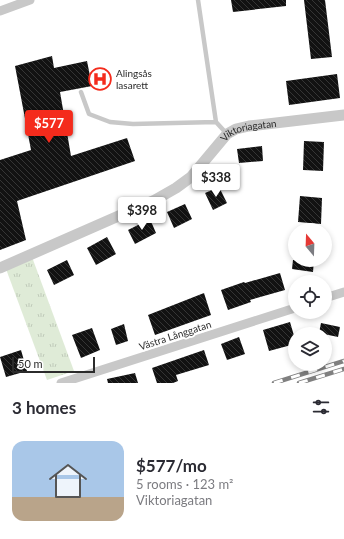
<!DOCTYPE html>
<meta charset="utf-8">
<style>
:root{--surface:#fff;--page:#f7f7f7;--text:#2b2b33;--muted:#7c7c81;--accent:#f42b1c}
body{margin:0;font-family:Lato,sans-serif;background:var(--page);color:var(--text);height:100vh;display:flex;flex-direction:column;font-size:15px;white-space:nowrap}
*{box-sizing:border-box;margin:0}
p{font-size:13px;color:var(--muted)}
.icon{flex:none;width:22px;height:22px;fill:none;stroke:currentColor;stroke-width:2;stroke-linecap:round;stroke-linejoin:round}
.map{position:relative;height:383px;overflow:hidden}
.panel{display:flex;flex-direction:column;background:var(--surface);flex:1}
.panel>*{flex:none}
.needle{width:26px;rotate:341deg}
.buttons{position:absolute;left:288px;top:223px;display:grid;gap:8px}
.buttons a{display:grid;place-items:center;width:44px;height:44px;border-radius:50%;background:var(--surface);box-shadow:0 2px 6px #0003;font-size:20px}
.scale{position:absolute;left:12px;bottom:10px;width:83px;box-sizing:border-box;padding-left:4px;border:2px solid #2b2b2b;border-top:0;font-size:11px;line-height:14px;white-space:nowrap;color:#2b2b2b;-webkit-text-stroke:3px #fff;paint-order:stroke}
.price{position:absolute;translate:-50% -34px;padding:0 9px;border-radius:4px;background:#fff;color:#222;font-size:13px;line-height:26px;filter:drop-shadow(0 1px 2px #0008)}
.price::after{content:'';position:absolute;left:50%;top:24px;width:12px;height:9px;margin-left:-6px;background:inherit;clip-path:polygon(0 0,100% 0,50% 100%)}
.price.active{background:var(--accent);color:#fff}
ul{padding:0;list-style:none}
li{display:flex;align-items:center;gap:12px;height:100px;padding:0 12px}
li span{display:grid;place-items:center;flex:none;width:112px;height:80px;border-radius:12px;color:#555}
li>.icon{margin-inline-start:auto}
span .icon{width:48px;height:48px;fill:#fffc;stroke-width:1}
li b{font-size:17px}
h2{display:flex;justify-content:space-between;align-items:center;height:48px;padding:0 12px;font-size:17px}
.map>svg:first-child{display:block}
</style>
<div class="map">
<svg width="344" height="383" viewBox="0 0 344 383">
<defs>
<pattern id="grass-tufts" width="24" height="20" patternUnits="userSpaceOnUse"><rect width="24" height="20" fill="#dfebd7"/><path d="M3 7l-1-3M5 7V3M7 7l1-3M15 17l-1-3M17 17v-4M19 17l1-3" fill="none" stroke="#c0cab9"/></pattern>
<pattern id="building-back-hatch" width="6" height="6" patternUnits="userSpaceOnUse"><rect width="6" height="6" fill="#121212"/><path d="M-1 5l2 2M0 0l6 6M5-1l2 2" fill="none" stroke="#353535"/></pattern>
</defs>
<rect width="100%" height="100%" fill="#fff"/>
<path fill="url(#grass-tufts)" d="M32,257L74,371L47,380L6,269Z"/>
<path fill="url(#building-back-hatch)" d="M231,0H286V6L233,12Z
M304,0H325L332,57L311,59Z
M52,56L54,68L87,61L92,86L60,92L71,156L127,138L135,161L17,201L26,240L0,250V160L31,150L15,66Z
M337,74L340,98L289,105L286,81Z
M304,141L324,142L323,171L303,170Z
M262,146L263,161L239,163L237,149Z
M219,187L227,203L213,210L205,193Z
M300,196L322,198L321,224L298,222Z
M185,204L192,219L174,228L167,212Z
M150,219L156,233L135,244L128,230Z
M107,237L116,254L96,265L87,248Z
M67,260L74,275L54,285L47,270Z
M293,260H314L313,272L292,269Z
M280,273L285,290L250,300L251,302L228,310L221,290L244,282L245,283Z
M204,293L211,315L155,335L148,315Z
M290,322L295,339V344L269,351L263,330Z
M321,323L340,327L338,337L319,333Z
M124,324L128,341L116,345L111,329Z
M92,328L100,350L81,358L72,335Z
M239,337L245,354L227,360L221,344Z
M21,350L27,371L6,377L0,357Z
M204,350L209,365L176,375L178,381L173,383H157L152,368Z
M135,373L138,383H108L107,379Z"/>
<g fill="none" stroke-linecap="round" stroke-linejoin="round">
<path stroke="#c8c8c8" stroke-width="4.5" d="M198,0L216,122L227,134
M81,92L89,114L110,122L133,124L216,122"/>
<path stroke="#c8c8c8" stroke-width="9" d="M0,11L30,0
M325,298L344,292
M61,383L295,308"/>
<path stroke="#c8c8c8" stroke-width="11" id="s1" d="M0,268L155,200L176,188L191,177L227,134L236,129L249,126L344,115"/>
<g stroke="#808080" stroke-width="4.5">
<path id="rail" d="M274,383L344,361
M299,383L344,369"/>
</g>
<use href="#rail" stroke="#fff" stroke-width="3" stroke-dasharray="9" stroke-linecap="butt"/>
</g>
<defs>
<g id="hospital-ring" transform="scale(1.15)"><circle r="9.5" fill="#fff" stroke="#f42b1c" stroke-width="1.5"/><path d="M-5-5h3v3.5h4V-5h3V5h-3V1.5h-4V5h-3Z" fill="#f42b1c"/></g>
</defs>
<g fill-rule="evenodd">
<use href="#hospital-ring" x="100" y="79"/>
</g>
<g text-anchor="middle" dominant-baseline="central" stroke-width="4" stroke-linejoin="round" paint-order="stroke">
<g font-size="10" fill="#2b2b2b" stroke="#fff" text-anchor="start">
<text x="116" y="73">Alingsås<tspan x="116" dy="12">lasarett</tspan></text>
</g>
<g font-size="10" fill="#2b2b2b" stroke="#fff">
<text stroke="none"><textPath href="#s1" startOffset="290">Viktoriagatan</textPath></text>
<text transform="translate(175 335) rotate(-18)">Västra Långgatan</text>
</g>
</g>
</svg>
<div class="buttons">
<a><svg class="needle" viewBox="-14 -14 28 28"><path d="M0-13l5 13h-10z" fill="#e53935"/><path d="M0 13l5-13h-10z" fill="#7c7c81"/></svg></a>
<a><svg class="icon" aria-label="locate" viewBox="0 0 24 24"><circle cx="12" cy="12" r="6"/><path d="M12 2v4M12 18v4M2 12h4M18 12h4"/></svg></a>
<a><svg class="icon" aria-label="layers" viewBox="0 0 24 24"><path d="M12 4l9 5-9 5-9-5zM3 14l9 5 9-5"/></svg></a>
</div>
<div class="scale">50 m</div>
<b class="price active" style="left:49px;top:144px">$577</b>
<b class="price" style="left:216px;top:198px">$338</b>
<b class="price" style="left:142px;top:231px">$398</b>
</div>
<section class="panel">
<h2>3 homes<svg class="icon" aria-label="filters" viewBox="0 0 24 24"><path d="M4 7h16M4 17h16"/><circle cx="9" cy="7" r="2"/><circle cx="15" cy="17" r="2"/></svg></h2>
<ul>
<li><span style="background:linear-gradient(#a9c7e8 70%,#b9a48a 0)"><svg class="icon" aria-label="home" viewBox="0 0 24 24"><path d="M3 11l9-7 9 7M6 9v11h12V9"/></svg></span><div><b>$577/mo</b><p>5 rooms · 123 m²</p><p>Viktoriagatan</p></div></li>
</ul>
</section>
